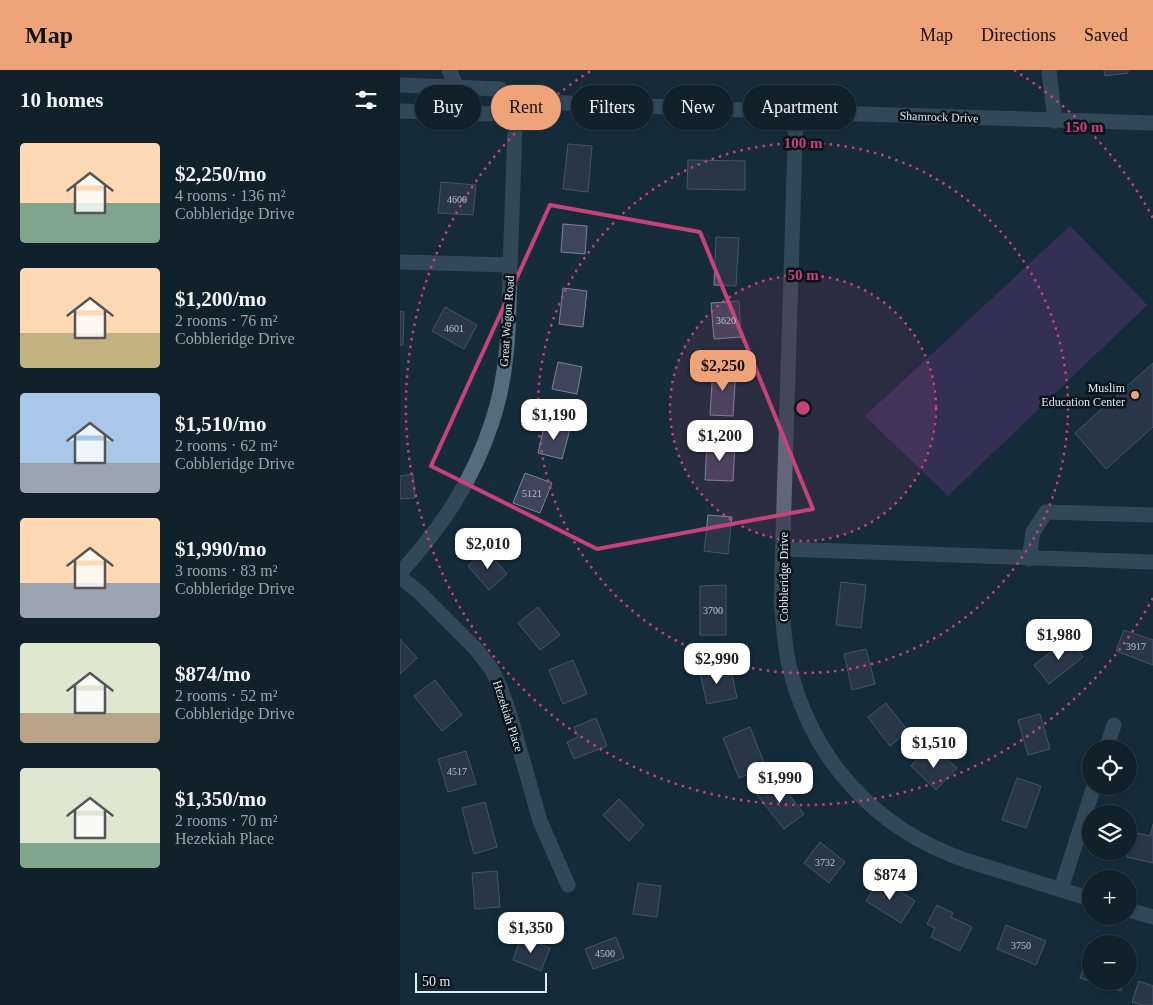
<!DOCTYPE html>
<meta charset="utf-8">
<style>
:root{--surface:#10212c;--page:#192934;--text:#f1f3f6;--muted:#9ca3a9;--line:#303e48;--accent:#efa378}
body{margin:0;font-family:"Times New Roman",serif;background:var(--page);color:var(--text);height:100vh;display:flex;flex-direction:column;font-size:19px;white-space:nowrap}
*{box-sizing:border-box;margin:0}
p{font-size:16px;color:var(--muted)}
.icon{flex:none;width:28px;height:28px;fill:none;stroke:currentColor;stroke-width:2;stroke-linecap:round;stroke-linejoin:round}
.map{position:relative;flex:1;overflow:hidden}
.panel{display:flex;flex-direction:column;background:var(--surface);width:400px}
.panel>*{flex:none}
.top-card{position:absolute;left:15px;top:15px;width:475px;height:45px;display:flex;gap:10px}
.controls{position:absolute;left:682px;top:670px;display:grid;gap:10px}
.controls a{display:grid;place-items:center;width:55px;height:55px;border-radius:50%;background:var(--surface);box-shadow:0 1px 4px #0004,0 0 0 1px var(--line);font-size:25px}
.scale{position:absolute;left:15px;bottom:12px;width:132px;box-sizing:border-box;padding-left:5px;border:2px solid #ddebf4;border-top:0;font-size:14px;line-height:18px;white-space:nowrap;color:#ddebf4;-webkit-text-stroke:4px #0a131a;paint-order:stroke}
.price{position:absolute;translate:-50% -42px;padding:0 11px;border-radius:10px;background:#fff;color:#222;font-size:16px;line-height:32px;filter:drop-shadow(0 1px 2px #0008)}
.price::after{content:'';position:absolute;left:50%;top:30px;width:15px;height:11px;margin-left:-8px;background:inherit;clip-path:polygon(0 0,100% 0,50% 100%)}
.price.selected{background:var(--accent);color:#111}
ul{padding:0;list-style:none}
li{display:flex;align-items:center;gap:15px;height:125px;padding:0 20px}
li span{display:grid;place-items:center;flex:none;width:140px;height:100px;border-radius:5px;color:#555}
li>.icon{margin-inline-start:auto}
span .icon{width:60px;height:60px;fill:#fffc;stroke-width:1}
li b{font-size:21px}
h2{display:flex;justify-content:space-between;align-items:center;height:60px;padding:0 20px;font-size:21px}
.pill{padding:0 18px;border-radius:22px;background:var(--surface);box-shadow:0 1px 4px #0004,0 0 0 1px var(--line);font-size:18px;line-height:45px}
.pill.selected{background:var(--accent);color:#111}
header{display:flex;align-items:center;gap:30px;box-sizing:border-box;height:70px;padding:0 25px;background:var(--accent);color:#111}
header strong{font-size:24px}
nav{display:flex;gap:28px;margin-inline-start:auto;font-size:18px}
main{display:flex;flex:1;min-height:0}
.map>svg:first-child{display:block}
</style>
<header>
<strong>Map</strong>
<nav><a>Map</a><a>Directions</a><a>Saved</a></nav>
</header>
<main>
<section class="panel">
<h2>10 homes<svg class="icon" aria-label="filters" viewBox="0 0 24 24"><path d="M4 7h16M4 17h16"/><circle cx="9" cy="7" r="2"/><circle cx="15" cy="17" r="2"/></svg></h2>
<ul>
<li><span style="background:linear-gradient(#ffd9b3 60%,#7fa58c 0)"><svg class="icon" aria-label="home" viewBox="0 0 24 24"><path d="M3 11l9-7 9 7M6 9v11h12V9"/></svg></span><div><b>$2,250/mo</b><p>4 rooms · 136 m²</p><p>Cobbleridge Drive</p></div></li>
<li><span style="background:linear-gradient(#ffd9b3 65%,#c2b280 0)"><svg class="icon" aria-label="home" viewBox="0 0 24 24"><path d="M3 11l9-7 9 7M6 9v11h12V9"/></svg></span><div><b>$1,200/mo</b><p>2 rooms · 76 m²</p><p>Cobbleridge Drive</p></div></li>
<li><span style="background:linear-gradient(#a9c7e8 70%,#9aa5b1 0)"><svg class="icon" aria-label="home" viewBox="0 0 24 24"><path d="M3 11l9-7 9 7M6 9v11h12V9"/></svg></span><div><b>$1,510/mo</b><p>2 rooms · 62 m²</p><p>Cobbleridge Drive</p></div></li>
<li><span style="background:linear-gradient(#ffd9b3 65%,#9aa5b1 0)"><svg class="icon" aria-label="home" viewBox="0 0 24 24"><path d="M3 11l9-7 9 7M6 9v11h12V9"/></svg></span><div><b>$1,990/mo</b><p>3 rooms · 83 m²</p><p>Cobbleridge Drive</p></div></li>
<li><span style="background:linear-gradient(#dfe7d0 70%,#b9a48a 0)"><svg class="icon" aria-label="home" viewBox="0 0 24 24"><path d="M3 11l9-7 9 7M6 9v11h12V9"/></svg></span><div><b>$874/mo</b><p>2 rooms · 52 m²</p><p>Cobbleridge Drive</p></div></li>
<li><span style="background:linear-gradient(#dfe7d0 75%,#7fa58c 0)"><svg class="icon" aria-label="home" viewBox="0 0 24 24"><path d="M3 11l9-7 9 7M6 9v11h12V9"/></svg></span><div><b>$1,350/mo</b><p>2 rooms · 70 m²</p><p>Hezekiah Place</p></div></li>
</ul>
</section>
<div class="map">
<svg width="753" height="935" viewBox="0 0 753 935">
<rect width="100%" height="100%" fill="#162c3a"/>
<path fill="#593777" d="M670,156L747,235L548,426L465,346Z"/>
<path fill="#3e445a" stroke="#7c839c" d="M704,0H728V3L705,6Z
M168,74L192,76L188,122L163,119Z
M288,90L345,91V120L287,119Z
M41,112L76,115L73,145L38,143Z
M163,154L187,156L185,184L161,182Z
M316,167L339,168L336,216L314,215Z
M163,218L187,221L183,257L159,254Z
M339,231L341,267L314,269L311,233Z
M45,237L77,255L64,279L32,261Z
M0,241L4,242L3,275H0Z
M158,292L182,297L177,324L152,319Z
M753,293V357L706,399L675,363Z
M313,298L336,299L333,346L310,345Z
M145,353L170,359L162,389L138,383Z
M307,373L335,374L333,411L305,410Z
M125,403L152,413L140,443L113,433Z
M13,404L15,428L0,429V406Z
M308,445L332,447L328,484L304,481Z
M86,480L107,504L89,520L68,496Z
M441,512L466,515L461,558L436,555Z
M326,515V565H300V516Z
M138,537L160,565L140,580L118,553Z
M724,560L753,570V595L716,581Z
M669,568L683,587L649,614L634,595Z
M0,569L17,588L0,604Z
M466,579L475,614L452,620L444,584Z
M173,590L187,624L163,634L149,600Z
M317,594L319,607L332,605L337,628L307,634L299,598Z
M35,610L62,645L42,661L14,626Z
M486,633L508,661L490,676L468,647Z
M640,644L650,679L628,685L618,650Z
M196,648L207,676L174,689L167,672L178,667L174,657Z
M350,657L366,698L339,708L323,668Z
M526,679L540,692L545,687L557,698L536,720L511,696Z
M66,681L76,714L48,722L38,689Z
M617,708L641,716L626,758L602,750Z
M377,709L404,744L384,759L357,725Z
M219,729L244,755L229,771L203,745Z
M85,732L97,777L74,784L62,738Z
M753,754V793L727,787L733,762L750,766Z
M420,772L445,792L429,813L404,793Z
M97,801L100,837L75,839L72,803Z
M480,809L515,831L501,853L466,831Z
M238,813L261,816L257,847L233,844Z
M537,835L553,843L551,847L572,857L560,881L531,867L535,858L527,854Z
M606,855L646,871L636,895L597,879Z
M121,867L150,878L141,901L113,890Z
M216,867L224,888L193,899L185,879Z
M688,885L691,886V911H724L721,921L680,908Z
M739,911L753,916V935H742L732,932Z"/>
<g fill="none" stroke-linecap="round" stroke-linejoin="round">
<path stroke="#546c7c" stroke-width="15" d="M49,0L57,17
M649,0L655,51
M0,15L100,19L116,31
M0,41L90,44L116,31L396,42L753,53
M396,42L381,531C384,554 384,577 390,599C413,691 476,759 565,790L691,829
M0,192L110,195
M383,479L753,492
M629,489L633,462L646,442L753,445
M0,503C41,458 73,411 92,352C109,302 109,250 110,198C112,142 114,87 116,31
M0,507L20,523L76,579L92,600L101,619L110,645L140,751L168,815
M706,679L714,655
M661,819L694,716
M729,840L753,847"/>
</g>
<path d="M0 0H753V935H0ZM150,135L300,162L413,439L197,479L31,396Z" fill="#162c3a" fill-opacity=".55" fill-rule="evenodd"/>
<path fill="none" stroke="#c7427a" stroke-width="4" stroke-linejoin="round" d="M150,135L300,162L413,439L197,479L31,396Z"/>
<circle cx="403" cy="338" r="133" fill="#c7427a" fill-opacity=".12"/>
<g fill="none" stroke="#c7427a" stroke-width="2.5" stroke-dasharray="2.5 5">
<circle cx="403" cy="338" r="133"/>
<circle cx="403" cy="338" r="265"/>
<path d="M753 528A398 398 0 1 1 192 0M614 0A398 398 0 0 1 753 148"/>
</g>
<circle fill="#efa378" stroke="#0a131a" stroke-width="2" cx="735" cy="325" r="5"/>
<g text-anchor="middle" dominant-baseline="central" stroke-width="5" stroke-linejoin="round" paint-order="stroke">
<g font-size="10" fill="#b5c1ce">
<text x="57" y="129">4600</text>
<text x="326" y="250">3620</text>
<text x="54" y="258">4601</text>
<text x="132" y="423">5121</text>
<text x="313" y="540">3700</text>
<text x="736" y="576">3917</text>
<text x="57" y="701">4517</text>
<text x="425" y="792">3732</text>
<text x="621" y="875">3750</text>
<text x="205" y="883">4500</text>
</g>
<g font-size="12" fill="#ddebf4" stroke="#0a131a">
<text transform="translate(539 47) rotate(2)">Shamrock Drive</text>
<text transform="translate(107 251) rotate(-86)">Great Wagon Road</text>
<text transform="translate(384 507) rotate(-90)">Cobbleridge Drive</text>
<text transform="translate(108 646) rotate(72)">Hezekiah Place</text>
</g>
<g font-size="12" fill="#ddebf4" stroke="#0a131a" text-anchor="end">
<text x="725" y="318">Muslim<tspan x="725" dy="14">Education Center</tspan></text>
</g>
</g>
<circle cx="403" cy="338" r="8" fill="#c7427a" stroke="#0a131a" stroke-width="2.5"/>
<g font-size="15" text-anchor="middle" font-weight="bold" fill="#c7427a" stroke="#0a131a" stroke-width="5" stroke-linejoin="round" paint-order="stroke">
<text x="684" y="62">150 m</text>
<text x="403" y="78">100 m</text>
<text x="403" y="210">50 m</text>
</g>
</svg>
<div class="controls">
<a><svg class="icon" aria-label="locate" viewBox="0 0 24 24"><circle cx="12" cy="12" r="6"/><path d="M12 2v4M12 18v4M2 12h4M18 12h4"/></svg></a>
<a><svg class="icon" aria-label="layers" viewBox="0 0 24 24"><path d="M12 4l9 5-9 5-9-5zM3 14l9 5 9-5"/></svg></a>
<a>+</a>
<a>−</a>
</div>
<div class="scale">50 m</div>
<b class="price selected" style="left:323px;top:322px">$2,250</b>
<b class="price" style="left:154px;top:371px">$1,190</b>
<b class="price" style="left:320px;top:392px">$1,200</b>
<b class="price" style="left:88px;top:500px">$2,010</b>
<b class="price" style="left:659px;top:591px">$1,980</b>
<b class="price" style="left:317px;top:615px">$2,990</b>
<b class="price" style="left:534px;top:699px">$1,510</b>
<b class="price" style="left:380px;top:734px">$1,990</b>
<b class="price" style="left:490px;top:831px">$874</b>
<b class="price" style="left:131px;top:884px">$1,350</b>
<div class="top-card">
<a class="pill">Buy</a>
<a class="pill selected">Rent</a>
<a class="pill">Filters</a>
<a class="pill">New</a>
<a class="pill">Apartment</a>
</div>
</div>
</main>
